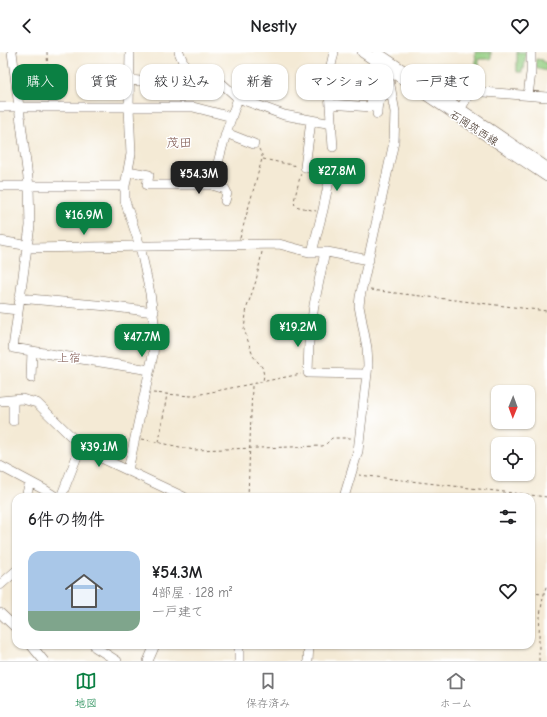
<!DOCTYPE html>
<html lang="ja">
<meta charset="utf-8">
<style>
:root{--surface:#fff;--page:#f2f2f2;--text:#202124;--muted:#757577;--line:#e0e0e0;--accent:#0b8043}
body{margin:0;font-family:"Comic Neue","Klee One",sans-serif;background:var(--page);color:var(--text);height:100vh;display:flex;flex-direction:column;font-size:15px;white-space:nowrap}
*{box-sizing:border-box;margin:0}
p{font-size:13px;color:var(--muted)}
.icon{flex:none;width:22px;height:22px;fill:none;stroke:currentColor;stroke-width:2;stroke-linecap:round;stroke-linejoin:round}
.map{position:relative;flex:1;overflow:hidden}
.sheet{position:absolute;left:12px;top:441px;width:523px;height:156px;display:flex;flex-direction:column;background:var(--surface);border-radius:12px;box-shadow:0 1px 3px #0004}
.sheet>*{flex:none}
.banner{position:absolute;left:12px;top:12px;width:523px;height:36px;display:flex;gap:8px}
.needle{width:26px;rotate:181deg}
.tools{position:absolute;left:491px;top:333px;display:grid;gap:8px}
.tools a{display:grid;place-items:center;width:44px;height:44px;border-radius:8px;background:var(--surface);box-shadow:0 1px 3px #0004;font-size:20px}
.price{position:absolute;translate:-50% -34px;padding:0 9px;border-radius:8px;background:var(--accent);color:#fff;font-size:13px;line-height:26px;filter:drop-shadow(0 1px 2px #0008)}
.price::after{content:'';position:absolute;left:50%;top:24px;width:12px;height:9px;margin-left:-6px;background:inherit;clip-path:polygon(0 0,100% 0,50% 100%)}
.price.selected{background:#222;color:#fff}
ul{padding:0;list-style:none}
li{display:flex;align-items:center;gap:12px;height:100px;padding:0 16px}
li span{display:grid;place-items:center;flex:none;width:112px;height:80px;border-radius:12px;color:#555}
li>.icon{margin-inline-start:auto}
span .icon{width:48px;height:48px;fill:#fffc;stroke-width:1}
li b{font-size:17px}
h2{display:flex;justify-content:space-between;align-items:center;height:48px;padding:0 16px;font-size:17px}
.tag{padding:0 14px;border-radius:12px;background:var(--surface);box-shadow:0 1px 3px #0004;font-size:14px;line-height:36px}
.tag.selected{background:var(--accent);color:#fff}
header{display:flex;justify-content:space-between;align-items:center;height:52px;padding:0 16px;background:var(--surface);font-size:18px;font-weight:700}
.dock{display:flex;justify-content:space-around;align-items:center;height:56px;border-top:1px solid var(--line);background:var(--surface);font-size:11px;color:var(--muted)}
.dock a{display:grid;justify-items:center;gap:2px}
.dock .selected{color:var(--accent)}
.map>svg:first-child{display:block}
</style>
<header><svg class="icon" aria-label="back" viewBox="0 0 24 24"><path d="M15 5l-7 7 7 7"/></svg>Nestly<svg class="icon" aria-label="heart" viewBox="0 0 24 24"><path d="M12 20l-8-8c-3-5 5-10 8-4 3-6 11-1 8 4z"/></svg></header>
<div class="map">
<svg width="547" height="609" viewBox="0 0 547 609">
<rect width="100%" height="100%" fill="#fff"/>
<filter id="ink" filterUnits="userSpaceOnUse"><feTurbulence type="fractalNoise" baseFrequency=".025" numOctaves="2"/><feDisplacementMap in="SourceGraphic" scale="8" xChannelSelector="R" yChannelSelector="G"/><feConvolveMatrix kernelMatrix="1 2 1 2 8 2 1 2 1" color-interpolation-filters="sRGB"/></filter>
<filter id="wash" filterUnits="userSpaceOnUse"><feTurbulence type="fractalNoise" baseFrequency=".012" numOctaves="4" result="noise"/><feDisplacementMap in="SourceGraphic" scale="16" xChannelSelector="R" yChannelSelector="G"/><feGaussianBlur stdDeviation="0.9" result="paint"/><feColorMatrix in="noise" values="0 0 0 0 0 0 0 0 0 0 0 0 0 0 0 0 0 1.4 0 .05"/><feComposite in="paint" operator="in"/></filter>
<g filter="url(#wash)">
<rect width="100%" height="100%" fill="#f4ead5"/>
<path fill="#95cf83" stroke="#687c50" d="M475,0H491V7H479V21H477Z
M517,0H526L524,17H522V20H517Z
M536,7L543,8V10L547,11V19L535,16Z"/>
</g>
<g filter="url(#ink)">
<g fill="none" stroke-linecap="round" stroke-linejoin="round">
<g stroke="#7c6d5e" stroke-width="10">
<path id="minor" d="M12,0L29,134L30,174L13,296L150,318
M179,0L188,22
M377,0L547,115
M130,28L159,31L178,30L190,21L219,29L238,46L284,63L332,72
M528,43L531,21V0
M330,52L371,55L372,43L383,44
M0,55H193L232,65
M458,61L471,39L547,45
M377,62C377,53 378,45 388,42
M311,69L305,115L331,119L323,158L312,200
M226,81L254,92
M333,95L328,27L334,0
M128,119L149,123L147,133H212L226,81L238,46
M212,133L225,137L227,141L225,149
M0,134H125
M0,189L24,193L28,196L279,192L309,200H327L369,208
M325,200L314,253L309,290L308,321L367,322
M19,246L107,254L154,260
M0,256L18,258
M31,326L32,299
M0,349L22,347L37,351L81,394L95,403L184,445
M13,369V348
M0,414L45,438L56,445
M128,418L153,303L155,277L150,241L140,194L125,149V134L131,102L129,55L130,0
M26,445L30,430
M61,445L81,394
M344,445L358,399L368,313L367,296L359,254L360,245L394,90L395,60L387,17
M0,533L16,519
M0,561L16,576
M31,593L44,609
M96,593L95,595L117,609
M148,609L155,593
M239,609V593
M308,609L309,593"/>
</g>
<g stroke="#7c6d5e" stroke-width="12">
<path id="major" d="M363,0L547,124"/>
</g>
<path stroke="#7c6d5e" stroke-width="1" stroke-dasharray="3 3" stroke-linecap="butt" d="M47,0L49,47
M263,107L297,114
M301,121L294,149L295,154L316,159
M240,186L262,107V103L259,97
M262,200L256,229L247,255L244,277L253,304L262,315L264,323L263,329
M370,238L547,259
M153,341L191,344L301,322
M142,387L194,398L322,394L325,393L332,386H353
M159,390L167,342
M359,423L547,445
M248,445L252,334
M531,541L543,542
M539,609C539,581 538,559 547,532"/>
<use href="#minor" stroke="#fff" stroke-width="9"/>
<use href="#major" stroke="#fff" stroke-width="11"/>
</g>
</g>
<g text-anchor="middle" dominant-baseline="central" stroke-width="3" stroke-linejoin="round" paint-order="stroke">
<g font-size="11" fill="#3b2a1e" stroke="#fff">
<text transform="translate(474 76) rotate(33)">石岡筑西線</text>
</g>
<g font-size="12" fill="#7c544c" stroke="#fff">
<text x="69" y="306">上宿</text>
</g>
<g font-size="13" fill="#7c544c" stroke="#fff">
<text x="179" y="90">茂田</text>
</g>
</g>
</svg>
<div class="tools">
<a><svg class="needle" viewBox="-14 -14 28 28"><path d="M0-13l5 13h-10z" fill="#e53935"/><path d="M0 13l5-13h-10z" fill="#757577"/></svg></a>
<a><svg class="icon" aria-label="locate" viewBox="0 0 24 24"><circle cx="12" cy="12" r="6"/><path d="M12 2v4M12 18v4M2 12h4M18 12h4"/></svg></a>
</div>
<b class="price" style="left:337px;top:140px">¥27.8M</b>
<b class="price selected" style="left:199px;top:143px">¥54.3M</b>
<b class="price" style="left:84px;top:184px">¥16.9M</b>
<b class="price" style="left:298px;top:296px">¥19.2M</b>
<b class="price" style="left:142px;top:306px">¥47.7M</b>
<b class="price" style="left:99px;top:416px">¥39.1M</b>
<div class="banner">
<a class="tag selected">購入</a>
<a class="tag">賃貸</a>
<a class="tag">絞り込み</a>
<a class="tag">新着</a>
<a class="tag">マンション</a>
<a class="tag">一戸建て</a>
</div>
<section class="sheet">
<h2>6件の物件<svg class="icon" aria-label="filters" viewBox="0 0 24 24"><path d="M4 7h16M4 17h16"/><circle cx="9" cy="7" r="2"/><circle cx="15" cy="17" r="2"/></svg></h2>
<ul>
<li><span style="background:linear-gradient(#a9c7e8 75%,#7fa58c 0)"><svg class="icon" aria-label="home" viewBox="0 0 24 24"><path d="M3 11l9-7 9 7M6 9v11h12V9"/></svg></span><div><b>¥54.3M</b><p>4部屋 · 128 m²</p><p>一戸建て</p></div><svg class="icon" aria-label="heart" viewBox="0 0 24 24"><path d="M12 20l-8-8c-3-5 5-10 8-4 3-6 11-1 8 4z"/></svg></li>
</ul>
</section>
</div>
<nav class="dock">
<a class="selected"><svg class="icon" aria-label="map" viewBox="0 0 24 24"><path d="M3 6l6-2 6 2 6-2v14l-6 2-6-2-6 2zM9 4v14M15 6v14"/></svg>地図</a>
<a><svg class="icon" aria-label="saved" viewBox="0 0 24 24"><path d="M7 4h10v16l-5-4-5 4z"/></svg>保存済み</a>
<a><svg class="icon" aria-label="home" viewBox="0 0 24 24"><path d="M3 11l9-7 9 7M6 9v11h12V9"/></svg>ホーム</a>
</nav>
